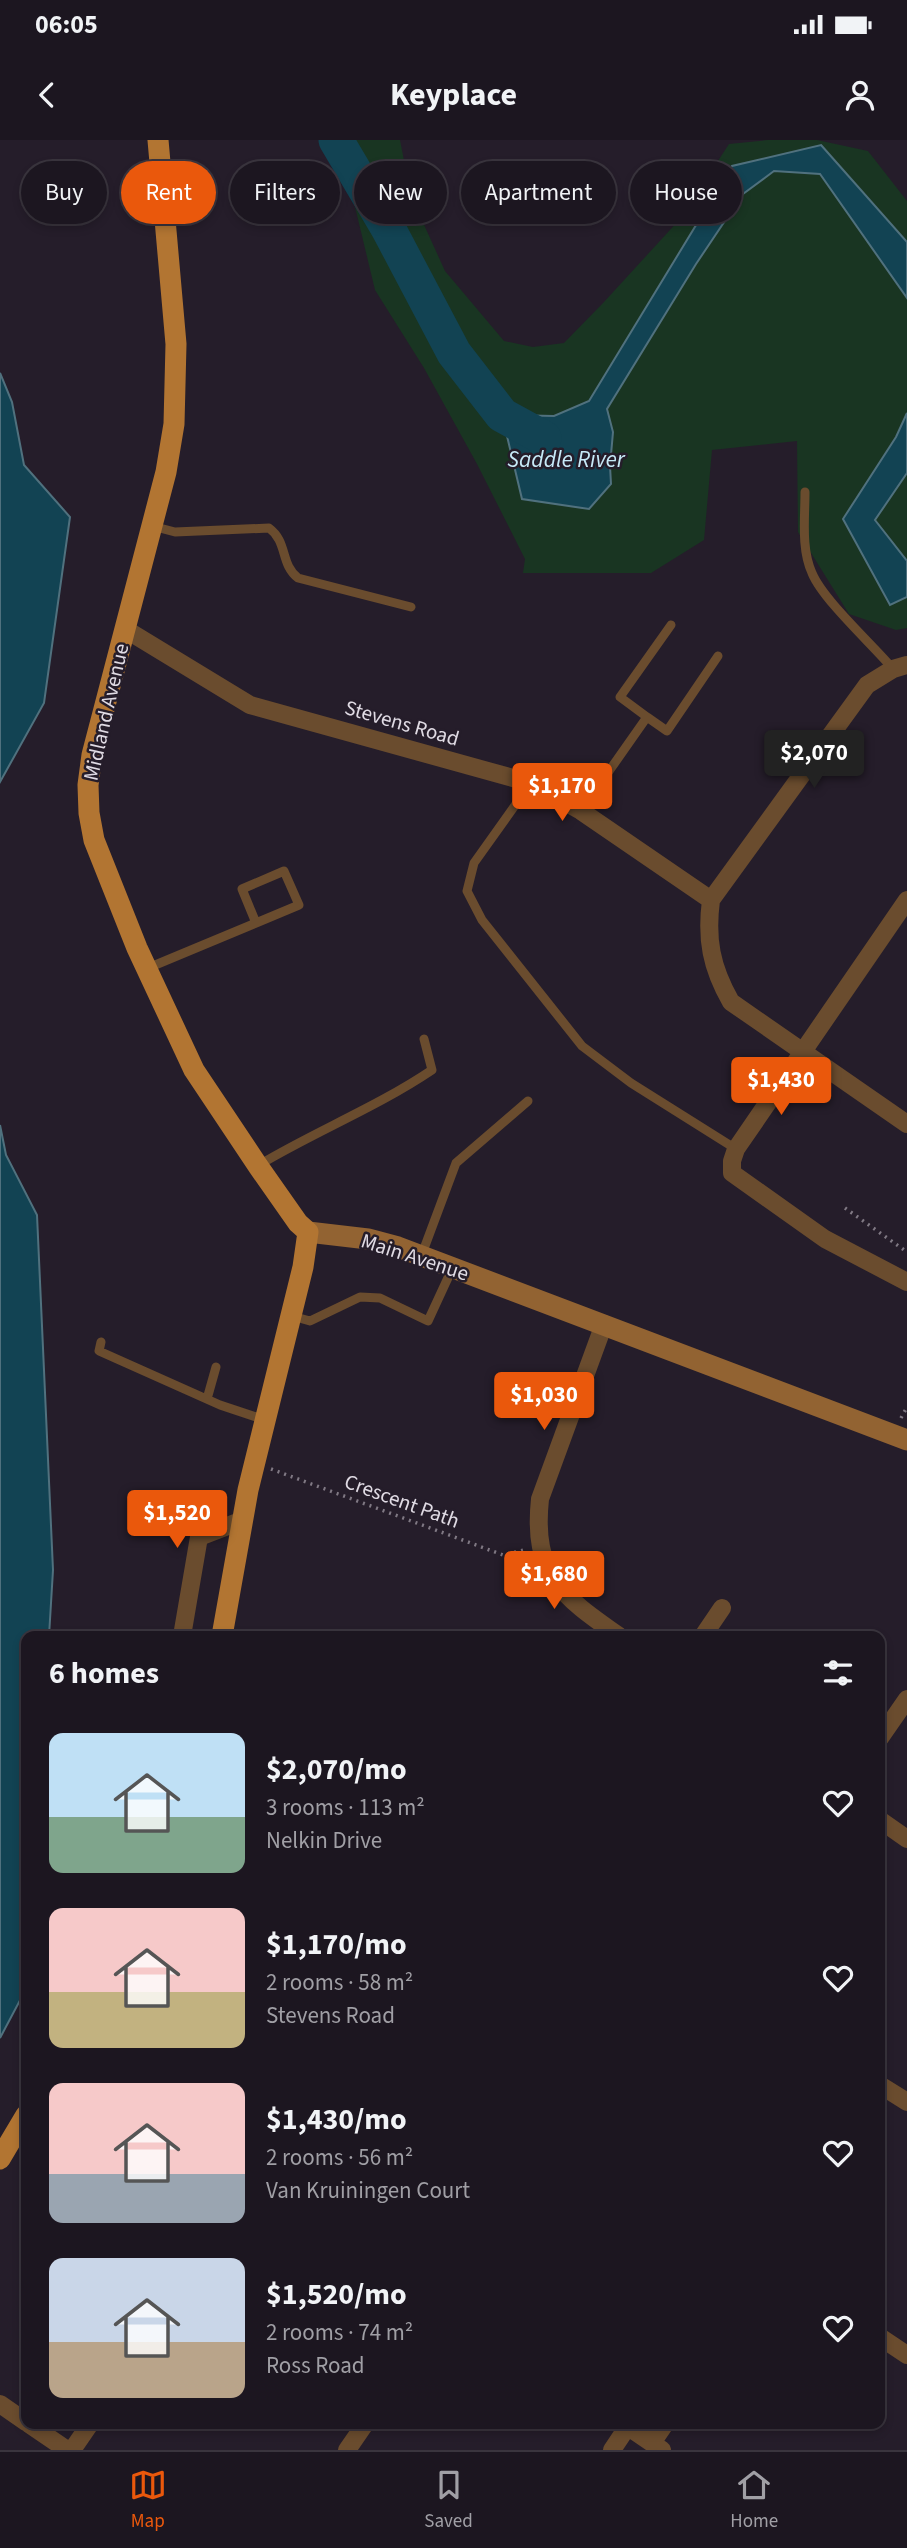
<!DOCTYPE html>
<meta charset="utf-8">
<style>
:root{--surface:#1c1620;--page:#29232d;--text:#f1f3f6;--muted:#a09fa5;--line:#3a353e;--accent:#ea580c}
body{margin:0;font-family:"Source Sans 3",sans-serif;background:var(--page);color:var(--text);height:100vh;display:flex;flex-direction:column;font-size:26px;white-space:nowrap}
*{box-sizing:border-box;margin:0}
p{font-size:23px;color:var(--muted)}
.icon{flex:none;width:38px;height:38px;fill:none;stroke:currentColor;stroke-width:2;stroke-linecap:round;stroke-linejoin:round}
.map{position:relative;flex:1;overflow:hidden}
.panel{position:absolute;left:21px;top:1491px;width:864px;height:798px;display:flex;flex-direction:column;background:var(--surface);border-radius:14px;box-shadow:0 4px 10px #0003,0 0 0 2px var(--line)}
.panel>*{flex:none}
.guide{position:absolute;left:21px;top:21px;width:866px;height:63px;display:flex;gap:14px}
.price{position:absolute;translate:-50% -60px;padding:0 16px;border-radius:7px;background:var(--accent);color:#fff;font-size:23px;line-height:46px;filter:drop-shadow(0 2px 4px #0008)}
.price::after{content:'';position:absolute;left:50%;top:42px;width:21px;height:16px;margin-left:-10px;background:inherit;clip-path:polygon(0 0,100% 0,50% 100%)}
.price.current{background:#222;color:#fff}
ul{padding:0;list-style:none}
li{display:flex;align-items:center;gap:21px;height:175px;padding:0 28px}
li span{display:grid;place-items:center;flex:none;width:196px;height:140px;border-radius:14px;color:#555}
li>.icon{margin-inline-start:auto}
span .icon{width:84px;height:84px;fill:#fffc;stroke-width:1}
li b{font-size:30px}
h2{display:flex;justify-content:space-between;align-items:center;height:84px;padding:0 28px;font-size:30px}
.pill{padding:0 24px;border-radius:32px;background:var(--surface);box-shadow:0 4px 10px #0003,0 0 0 2px var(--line);font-size:24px;line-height:63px}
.pill.current{background:var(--accent);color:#fff}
.status{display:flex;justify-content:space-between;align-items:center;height:49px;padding:0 35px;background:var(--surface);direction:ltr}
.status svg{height:19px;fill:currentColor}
header{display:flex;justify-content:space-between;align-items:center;height:91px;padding:0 28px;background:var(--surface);font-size:32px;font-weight:700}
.tab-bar{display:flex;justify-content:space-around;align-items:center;height:98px;border-top:2px solid var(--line);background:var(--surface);font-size:19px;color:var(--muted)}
.tab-bar a{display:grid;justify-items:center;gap:4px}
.tab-bar .current{color:var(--accent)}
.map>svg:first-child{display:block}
</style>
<div class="status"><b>06:05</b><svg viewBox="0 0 49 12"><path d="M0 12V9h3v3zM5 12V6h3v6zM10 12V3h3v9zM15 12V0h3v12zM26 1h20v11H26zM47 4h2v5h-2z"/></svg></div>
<header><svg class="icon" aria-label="back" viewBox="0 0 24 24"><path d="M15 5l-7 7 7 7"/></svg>Keyplace<svg class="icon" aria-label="person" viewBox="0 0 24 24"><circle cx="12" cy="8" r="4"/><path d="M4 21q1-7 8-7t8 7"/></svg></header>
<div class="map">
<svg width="907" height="2310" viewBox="0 0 907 2310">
<rect width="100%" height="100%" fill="#251d2a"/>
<path fill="#193522" d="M320,0H400L411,56L445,131L504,201L533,207L564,203L604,162L680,79L729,4L768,0H817L868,11L907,61V102L821,6L732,26L589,261L554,276L502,275L611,344L610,326L613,292L607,269L696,124L742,54L774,31L820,34L907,158V273L896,296L843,379L889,465L907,457V488L896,490L849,474L798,392L797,301L712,310L704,400L651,433H523L525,419L477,324L424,228L375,150L350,46L339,21Z
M907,333V421L875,380Z"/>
<path fill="#124353" stroke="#50717e" stroke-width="2" d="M821,5L907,102V158L820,34L774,31L743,54L696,124L607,269L613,292L610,326L611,344L589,369L522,359L502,275L554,276L589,261L732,26Z
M0,233L12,262L24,325L70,377L44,563L0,642Z
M907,273V333L875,380L907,421V457L890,465L843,379L896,297Z
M0,985L6,1015L37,1075L53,1430L49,1496H26V1849L0,1898Z"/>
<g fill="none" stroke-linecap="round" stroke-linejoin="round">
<path stroke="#124353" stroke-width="35" d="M336,0L388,88L454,213L502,275L544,298"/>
<path stroke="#807984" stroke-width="3.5" stroke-dasharray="2 5" stroke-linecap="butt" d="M845,1068L907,1112
M901,1278L907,1267
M271,1329L503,1415L524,1410"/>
<path stroke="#6a4c2e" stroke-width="9" d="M805,352C805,378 801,409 812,433C823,460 873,505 893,529
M152,386L175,392L269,388C288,402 280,424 298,438L411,467
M647,577L620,557L671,485
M531,643L474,723L467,751L482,780L582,906L631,943L736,1009
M581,671L647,577L667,591L718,516
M284,731L299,765L256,783L242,749Z
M148,828L256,783
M259,1025C316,991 377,967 432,930L424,899
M422,1114L456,1023L528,961
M292,1176L310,1181L360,1157L380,1158L428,1181L452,1129
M101,1202L99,1211L220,1265L265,1280
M207,1259L216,1227"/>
<path stroke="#6a4c2e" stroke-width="18" d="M125,489L250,565L531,643L581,671L711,760C706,799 711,827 731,862L907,984
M711,760L867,545L893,529L907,525
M907,760L736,1009L732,1021V1033L825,1099L907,1142
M604,1184L540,1359C532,1435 562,1456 619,1496
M182,1496L199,1397L243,1380
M703,1496L722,1468
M880,1598L907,1559
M880,1680L907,1699
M880,1945L907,1962
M880,2197L907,2215
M0,2264L26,2282
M29,2284L67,2310
M624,2284L662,2310
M652,2303L665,2284
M72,2310L90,2284
M347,2310L365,2284
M612,2310L628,2286"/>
<path stroke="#926332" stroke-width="21" d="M308,1092L368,1099L398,1107L907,1300"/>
<path stroke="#b27532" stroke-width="21" d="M158,0L176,204L174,284L166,332L92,615L88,645L89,673L94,700L137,808L194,930L258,1026L298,1083L308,1092L303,1127L248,1350L222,1496
M0,2019L26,1975"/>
</g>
<g text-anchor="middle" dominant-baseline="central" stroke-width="5" stroke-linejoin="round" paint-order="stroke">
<g font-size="21" fill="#e0dbe4" stroke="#251d2a">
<text transform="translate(106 572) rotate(-77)">Midland Avenue</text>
<text transform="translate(402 583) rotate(16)">Stevens Road</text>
<text transform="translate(415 1117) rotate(18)">Main Avenue</text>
<text transform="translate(402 1361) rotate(20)">Crescent Path</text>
</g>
<g font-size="23" font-style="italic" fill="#c7eaf8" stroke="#251d2a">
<text x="566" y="319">Saddle River</text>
</g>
</g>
</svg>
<b class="price current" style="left:814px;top:650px">$2,070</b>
<b class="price" style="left:562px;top:683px">$1,170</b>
<b class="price" style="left:781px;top:977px">$1,430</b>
<b class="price" style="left:544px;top:1292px">$1,030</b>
<b class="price" style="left:177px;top:1410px">$1,520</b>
<b class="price" style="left:554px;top:1471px">$1,680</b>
<div class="guide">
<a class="pill">Buy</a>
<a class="pill current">Rent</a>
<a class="pill">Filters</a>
<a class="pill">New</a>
<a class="pill">Apartment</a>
<a class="pill">House</a>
</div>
<section class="panel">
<h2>6 homes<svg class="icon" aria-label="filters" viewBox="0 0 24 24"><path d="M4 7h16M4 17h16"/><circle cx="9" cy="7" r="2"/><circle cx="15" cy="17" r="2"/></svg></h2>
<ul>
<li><span style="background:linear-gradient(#bfe0f5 60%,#7fa58c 0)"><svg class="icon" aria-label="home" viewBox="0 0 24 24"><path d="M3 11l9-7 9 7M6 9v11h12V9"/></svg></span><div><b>$2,070/mo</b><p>3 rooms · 113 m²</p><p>Nelkin Drive</p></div><svg class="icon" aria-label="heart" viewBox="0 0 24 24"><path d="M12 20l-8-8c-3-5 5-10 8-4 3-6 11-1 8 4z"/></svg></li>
<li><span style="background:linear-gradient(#f6c9c9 60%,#c2b280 0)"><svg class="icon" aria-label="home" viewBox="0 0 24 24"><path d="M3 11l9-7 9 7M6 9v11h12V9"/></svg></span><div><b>$1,170/mo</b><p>2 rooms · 58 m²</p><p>Stevens Road</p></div><svg class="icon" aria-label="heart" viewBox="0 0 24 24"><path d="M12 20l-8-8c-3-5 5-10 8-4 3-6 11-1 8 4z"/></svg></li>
<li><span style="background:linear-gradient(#f6c9c9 65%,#9aa5b1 0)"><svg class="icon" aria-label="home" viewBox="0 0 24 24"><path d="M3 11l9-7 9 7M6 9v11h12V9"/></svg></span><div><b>$1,430/mo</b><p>2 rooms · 56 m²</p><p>Van Kruiningen Court</p></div><svg class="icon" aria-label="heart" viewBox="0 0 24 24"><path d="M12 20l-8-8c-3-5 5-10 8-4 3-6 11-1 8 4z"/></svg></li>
<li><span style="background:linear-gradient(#c9d6e8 60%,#b9a48a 0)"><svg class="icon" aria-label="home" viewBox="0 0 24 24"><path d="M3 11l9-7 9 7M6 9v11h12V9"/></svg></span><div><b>$1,520/mo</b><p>2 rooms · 74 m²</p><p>Ross Road</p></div><svg class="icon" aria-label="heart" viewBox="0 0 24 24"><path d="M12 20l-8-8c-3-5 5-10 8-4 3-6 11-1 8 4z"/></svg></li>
</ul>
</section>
</div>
<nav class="tab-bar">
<a class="current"><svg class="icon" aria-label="map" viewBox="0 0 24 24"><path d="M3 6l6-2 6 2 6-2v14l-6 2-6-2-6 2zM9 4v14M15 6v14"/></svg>Map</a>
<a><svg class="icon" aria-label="saved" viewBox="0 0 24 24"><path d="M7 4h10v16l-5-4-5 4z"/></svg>Saved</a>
<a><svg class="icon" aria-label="home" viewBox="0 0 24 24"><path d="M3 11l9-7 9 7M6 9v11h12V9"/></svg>Home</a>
</nav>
